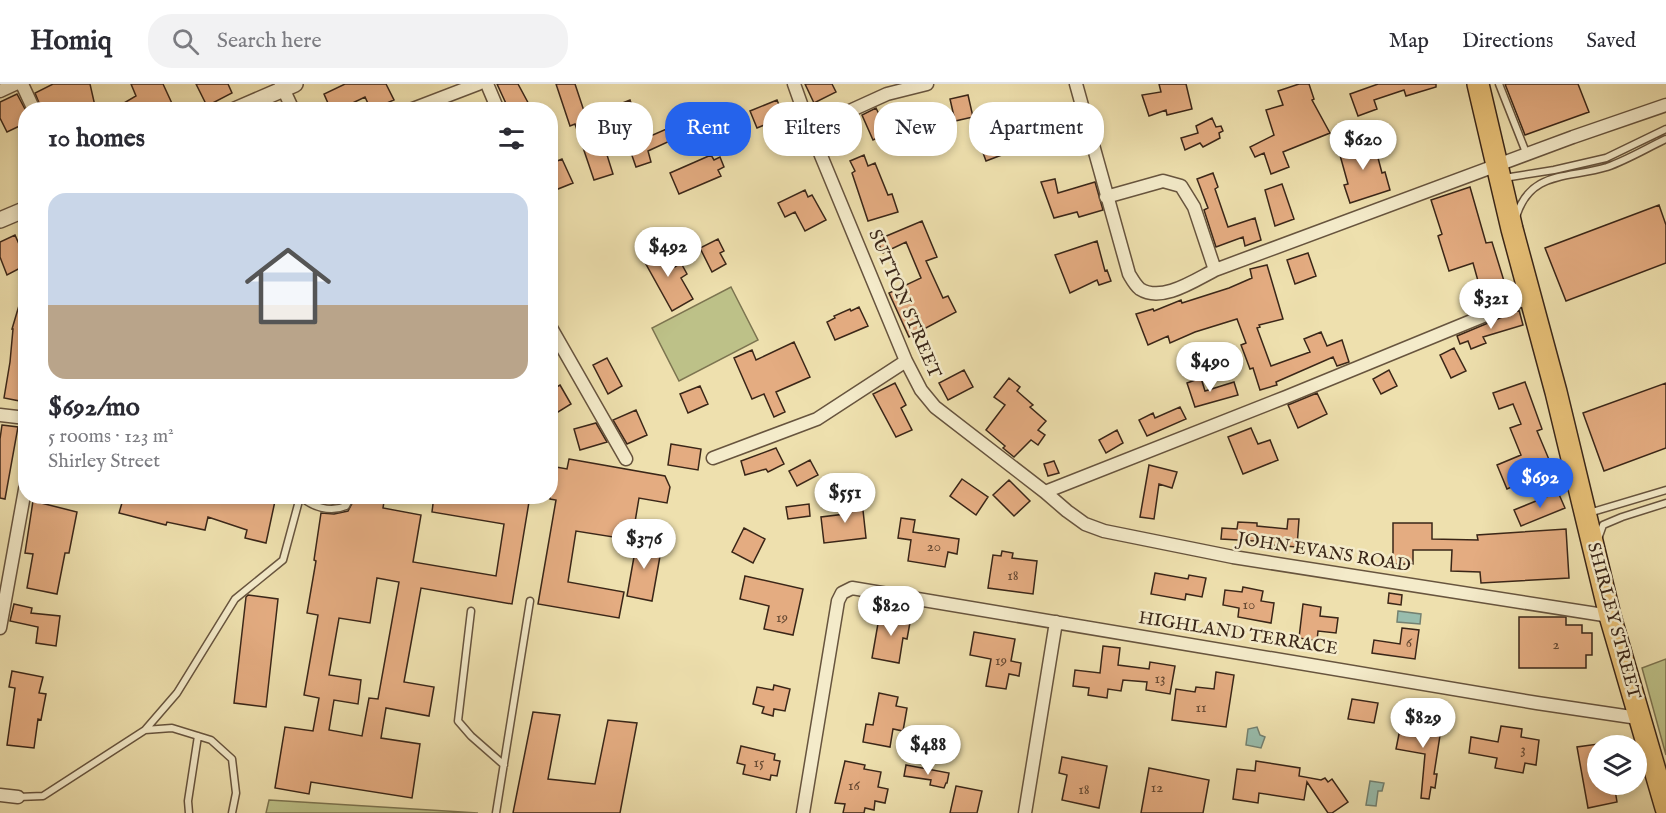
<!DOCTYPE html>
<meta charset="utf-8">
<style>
:root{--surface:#fff;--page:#f2f2f3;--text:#2b2b33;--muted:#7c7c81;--line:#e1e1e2;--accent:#2563eb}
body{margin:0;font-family:"IM FELL English",serif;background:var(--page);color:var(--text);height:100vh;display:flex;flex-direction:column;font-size:22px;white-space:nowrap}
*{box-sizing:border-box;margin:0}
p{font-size:20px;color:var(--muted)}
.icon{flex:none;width:33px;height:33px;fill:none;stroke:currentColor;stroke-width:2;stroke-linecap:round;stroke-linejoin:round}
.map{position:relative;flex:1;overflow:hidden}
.sheet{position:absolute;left:18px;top:18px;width:540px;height:402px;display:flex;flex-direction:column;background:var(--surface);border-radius:24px;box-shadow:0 3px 9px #0003}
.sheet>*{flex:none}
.guide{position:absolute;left:576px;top:18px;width:570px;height:54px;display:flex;gap:12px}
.controls{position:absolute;left:1587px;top:651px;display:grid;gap:12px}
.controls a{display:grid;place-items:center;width:60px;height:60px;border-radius:50%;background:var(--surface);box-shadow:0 3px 9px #0003;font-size:30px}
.price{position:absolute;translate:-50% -51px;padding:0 14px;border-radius:21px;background:#fff;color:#222;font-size:20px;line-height:39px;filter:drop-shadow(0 2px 3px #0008)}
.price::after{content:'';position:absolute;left:50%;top:36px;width:18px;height:14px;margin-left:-9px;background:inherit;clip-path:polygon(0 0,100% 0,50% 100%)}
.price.active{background:var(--accent);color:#fff}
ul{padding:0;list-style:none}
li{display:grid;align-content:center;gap:12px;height:318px;padding:0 30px}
li span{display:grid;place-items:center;height:186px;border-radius:18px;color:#555}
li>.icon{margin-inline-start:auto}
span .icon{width:108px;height:108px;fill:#fffc;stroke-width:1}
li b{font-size:26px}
h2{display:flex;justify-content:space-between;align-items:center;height:72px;padding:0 30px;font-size:26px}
.pill{padding:0 21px;border-radius:24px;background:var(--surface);box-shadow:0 3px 9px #0003;font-size:21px;line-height:54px}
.pill.active{background:var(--accent);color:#fff}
header{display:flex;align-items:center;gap:36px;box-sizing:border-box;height:84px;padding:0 30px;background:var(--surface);border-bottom:2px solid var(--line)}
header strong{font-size:28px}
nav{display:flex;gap:33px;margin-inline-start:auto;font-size:21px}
.search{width:420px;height:54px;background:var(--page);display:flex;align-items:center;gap:15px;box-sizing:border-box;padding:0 21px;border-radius:24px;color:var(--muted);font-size:22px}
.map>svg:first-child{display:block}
</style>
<header>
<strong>Homiq</strong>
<div class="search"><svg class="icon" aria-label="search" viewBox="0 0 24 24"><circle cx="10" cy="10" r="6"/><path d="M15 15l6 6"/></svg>Search here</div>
<nav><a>Map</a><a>Directions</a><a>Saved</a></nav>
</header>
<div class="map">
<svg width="1666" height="729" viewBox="0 0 1666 729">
<rect width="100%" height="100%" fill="#eee0ae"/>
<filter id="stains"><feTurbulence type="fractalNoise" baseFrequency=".00333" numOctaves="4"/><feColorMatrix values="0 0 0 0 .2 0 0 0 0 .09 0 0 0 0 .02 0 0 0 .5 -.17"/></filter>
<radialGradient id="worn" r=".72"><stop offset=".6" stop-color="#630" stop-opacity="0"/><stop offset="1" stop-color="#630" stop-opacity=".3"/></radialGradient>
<path fill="#bdc188" stroke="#7c7450" stroke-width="1.5" d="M731,203L758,256L679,297L652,244Z
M1666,575V671L1642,584Z
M269,716L478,729H266Z"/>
<path fill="#99bdad" stroke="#738171" stroke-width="1.5" d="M1398,527L1421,530L1420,540L1397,538Z
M1257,643L1260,651L1265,653L1261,664L1246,661L1248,645Z
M1370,697L1384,699L1382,707H1378L1376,722L1366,721Z"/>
<path fill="#e4ac81" stroke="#3a2618" stroke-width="1.5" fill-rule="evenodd" d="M53,0H90L95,22L77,26H42L35,9Z
M131,0H163L175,26H112L136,12Z
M196,0H228L232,9L207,22Z
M345,0H386L394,16L371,26L365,13L338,26H331L324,10Z
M497,0H518L532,26H509Z
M556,0H575L587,36L594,33L600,52L623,44L615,22L630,16L638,39L641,38L646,54L678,40L683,51L648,67L651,78L636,83L629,63L607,71L613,90L594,96L575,40L570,42Z
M805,0H832L836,8L814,19Z
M1159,0H1186L1192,25L1167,31L1166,26L1149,32L1142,11L1161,8Z
M1299,0H1309L1314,15L1312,16L1330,49L1283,68L1289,83L1271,90L1264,69L1255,73L1250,63L1274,51L1266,26L1283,21L1278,7Z
M1378,0H1436V3L1406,12L1404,6L1374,16L1377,25L1358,32L1350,10Z
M1505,0H1578L1589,28L1525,51Z
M17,10L26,27V39L7,48L0,34V18Z
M968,11L973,33L955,37L950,15Z
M777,16L784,33L757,44L750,27Z
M1036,22L1049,52L1027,62L1014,31Z
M876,24L888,49L873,56L862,31Z
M1212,34L1216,43L1221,42L1223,47L1219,49L1220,54L1203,63L1200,59L1185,66L1181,54L1198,49L1196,42Z
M994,36L1007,69L986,77L974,44Z
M1373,55L1382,89L1385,88L1390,106L1350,119L1344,101L1348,100L1338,64Z
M711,71L714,76L720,73L724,83L718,86L721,92L679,110L670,89Z
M864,71L868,82L875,79L888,111L892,110L898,128L868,137L852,89L855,87L850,77Z
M562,75L573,99L553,107L550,102V80Z
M1213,89L1218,103L1215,105L1228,143L1255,134L1261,156L1245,162L1243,153L1216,163L1204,126L1208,124L1197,95Z
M1055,95L1058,109L1095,98L1103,126L1079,133L1077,128L1054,134L1041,98Z
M1282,100L1294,135L1275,142L1265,106Z
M1470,103L1486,159L1492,158L1504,197L1480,204L1473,179L1449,187L1438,152L1442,150L1431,116Z
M805,106L808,113L812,111L826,136L805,147L795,128L785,133L778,119Z
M1659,121L1666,141V179L1566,217L1545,164Z
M922,137L937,173L926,177L943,214L948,212L956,228L909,253L889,209L921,194L906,158L883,169L877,156Z
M15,151L26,176V181L7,191L0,173V158Z
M718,155L724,167L720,169L726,180L712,188L700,164Z
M1097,157L1105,187L1107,186L1111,197L1099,201L1097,196L1070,209L1055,171Z
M663,162L675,183L681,179L687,190L681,194L693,215L672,227L642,173Z
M1308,169L1316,192L1295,200L1287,176Z
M1267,181L1283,235L1259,241L1260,243L1257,244L1271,282L1310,268L1304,255L1321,248L1327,262L1342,256L1349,278L1337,282L1333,273L1276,298L1277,301L1260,306L1253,284L1250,285L1241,261L1246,259L1237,235L1195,248L1170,259L1168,252L1148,261L1136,230L1153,225L1154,227L1181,216L1182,219L1229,204L1252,194L1250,185Z
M23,208H26V283L20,317L4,314L10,278L13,245H12Z
M859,223L868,242L835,256L827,238L835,234L834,232L850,225L851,227Z
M1519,226L1523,241L1483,253L1486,259L1471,265L1468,257L1460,260L1457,252Z
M794,258L810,293L776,308L785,328L774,333L764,310L752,315L734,274L752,266L756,276Z
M1454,264L1466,287L1451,294L1440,271Z
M607,274L622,302L608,310L593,281Z
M964,286L973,303L948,316L939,299Z
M1389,286L1397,302L1381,310L1373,295Z
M1009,294L1020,303L1017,307L1033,321L1030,323L1046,337L1038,346L1045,351L1038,361L1031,356L1014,373L1003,364L1005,362L986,346L1005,321L994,313Z
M1201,294L1205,307L1234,298L1238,311L1195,323L1187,299Z
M1525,298L1542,345L1537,347L1553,385L1507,405L1497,381L1521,371L1510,344L1521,340L1513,320L1499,325L1493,309Z
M895,299L906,321L901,324L912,346L896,353L873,310Z
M1666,299V364L1604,387L1583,329Z
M560,301L571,320L550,333V307Z
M700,302L708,320L688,329L680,310Z
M1317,309L1327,330L1298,344L1288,321Z
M1180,323L1186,335L1147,352L1139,336L1153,329L1155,334Z
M636,326L647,351L627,360L613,336Z
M596,339L607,358L580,366L574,345Z
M2,341L18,343L5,415L0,414V355Z
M1251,344L1258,360L1270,356L1278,376L1243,390L1228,353Z
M1117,346L1123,359L1106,369L1099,356Z
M671,360L701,365L698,386L668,381Z
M776,364L784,380L768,388L766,385L745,391L741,377Z
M569,375L665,392L670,403L667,419L639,414L632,456L576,447L568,498L624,508L619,534L538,520L556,416L550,415V382L567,385Z
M810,376L818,391L797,402L789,387Z
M1054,377L1059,389L1048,392L1044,380Z
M1149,381L1177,388L1172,404L1159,400L1154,435L1140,433Z
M962,395L988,413L976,431L950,412Z
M1009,396L1030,417L1014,432L993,411Z
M1558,408L1565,424L1521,442L1514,426Z
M124,412L151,419L153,412H243L254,416L256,412L275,417L266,459L245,454L247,446L208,433L205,446L167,438L166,441L119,429Z
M323,412H345L342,418L333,420L322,418Z
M356,412H385L383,424L421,431L413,478L496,492L504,440L432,428L434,412H530L512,520L421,504L404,598L434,603L429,632L386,624L381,654L420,660L412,714L311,698L309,710L275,704L285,643L313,647L319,614L304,611L318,531L307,529L316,477L314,476L321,429L334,430L348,427ZM377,494L399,498L378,615L369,614L362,652L329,646L334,616L358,620L361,596L329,591L339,534L370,539Z
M33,417L77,428L69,469H65L57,510L27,504L33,470L25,469Z
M862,417L866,454L824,459L821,433L845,430L843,419Z
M809,420L810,432L788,435L786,423Z
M901,434L915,436L913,448L959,455L957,470L948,468L945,483L908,477L911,456L898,454Z
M1288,435H1299L1297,463L1273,461V458L1221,455L1222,444L1237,445L1238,438L1257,439V442L1287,445Z
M1393,439H1432V455L1478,456L1477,451L1566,445L1569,494L1481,499L1480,488L1451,487L1452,466H1413V480H1393Z
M744,444L765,455L753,479L732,468Z
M637,456L662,461L652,517L627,512Z
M1002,467L1013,469L1012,474L1037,477L1033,510L988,504L993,471L1001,472Z
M1155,489L1188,495L1189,491L1206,494L1202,513L1186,510L1185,516L1151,510Z
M745,492L803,505L793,551L764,545L769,522L740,515Z
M1243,503L1263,507L1261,517L1274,519L1271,539L1238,533L1239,524L1223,521L1225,506L1242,508Z
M1389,509L1402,511L1401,521L1388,519Z
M248,511L278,515L266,623L234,619L246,513Z
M14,520L32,524L31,529L60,532L56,562L36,559L38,543L10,537Z
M1303,520L1321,523L1320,532L1338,534L1336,549L1318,547L1317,557L1299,554Z
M880,528L911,533L907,555L903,554L899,579L872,574Z
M1519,533H1566V541H1582V549H1592V571H1586V584H1519Z
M1402,544L1419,546L1415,575L1372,569L1374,556L1400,560Z
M974,548L1015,555L1011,577L1021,579L1019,592L1009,590L1006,605L986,602L991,575L970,571Z
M1103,562L1120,564L1118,581L1149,585L1150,578L1175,582L1170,610L1146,606L1147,598L1123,596L1121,607L1108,605L1107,614L1088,611L1089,604L1073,602L1075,586L1100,589Z
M12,587L43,593L39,609L46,610L41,636L38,635L34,664L7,661L15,604L9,603Z
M1216,588L1234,591L1226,643L1172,636L1176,605L1195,608L1196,603L1214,605Z
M774,601L790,605L785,627L774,625L773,632L762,629L764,623L753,620L757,603L773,606Z
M879,609L898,613L896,622L907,624L903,647L893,645L890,663L863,658L866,640L873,641Z
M1352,615L1378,619L1374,639L1348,635Z
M533,628L560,631L548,695L595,700L608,636L637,639L620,729H513Z
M1417,632L1437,636L1435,644L1441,645L1434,690H1437L1435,704L1431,703L1429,715L1421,714L1425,670L1396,665L1400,645L1414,648Z
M1501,642L1522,645L1521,653L1539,656L1536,681L1525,679L1523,689L1495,684L1497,674L1469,669L1471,653L1498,658Z
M1598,660V700H1614L1617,718L1588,724L1577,663Z
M741,662L775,670L774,676L780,677L777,692L771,691L770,696L743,690L745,681L737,679Z
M1062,673L1107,682L1099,724L1062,716L1067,691L1059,689Z
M845,677L865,681L864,685L881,688L878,703L888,705L885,719L875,717L874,726L865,724L864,729H843L845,720L835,719Z
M1256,677L1300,684L1299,692L1321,696L1325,694L1328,698L1332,695L1348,718L1332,729H1328L1307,698L1304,716L1259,709L1258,719L1233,715L1237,685L1255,687Z
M906,681L949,689L947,699H946L944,704L930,701L931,696L904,692Z
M1149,684L1209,696L1203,729H1141Z
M956,702L982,707L977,729H950Z"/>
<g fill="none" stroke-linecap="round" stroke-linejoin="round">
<g stroke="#67543e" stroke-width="9">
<path id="service" d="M1499,0L1527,71
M1504,94L1554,86L1606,74L1666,45
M1516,133C1530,86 1568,95 1607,83C1627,76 1647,64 1666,55
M300,412C312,423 330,429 346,422L351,412
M1589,429L1666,406
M1598,455L1603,441L1622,433L1666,419
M471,527L458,637L471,652L504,681
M145,646L177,609L235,515L283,476L300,413
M18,713L43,712L145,646L172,644L211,656L232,675L236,709L232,729
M189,729L188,717L198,652
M496,729L530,517"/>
</g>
<g stroke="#67543e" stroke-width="15">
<path id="minor" d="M22,0L34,26
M281,0L293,26
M487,0L498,26
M794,0L810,45L906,277L921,306L935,323L1045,408L1067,427L1085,440L1104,447L1233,473L1610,532
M1076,0L1129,190C1132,195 1135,201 1140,205C1162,219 1195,196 1215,186L1573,53L1666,21
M0,7L15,0
M410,26L478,0
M810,45L887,10L927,0
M1106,113L1163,97L1181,102L1194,123L1215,186
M550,242L626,375
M0,331L26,334
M713,374L817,335L906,277
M1045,408L1286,313L1530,213
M0,544L26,400
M0,711L18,713
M803,729L838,517L842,509L852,504L1537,619L1638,634
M1025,729L1056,538"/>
</g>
<g stroke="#67543e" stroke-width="18">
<path id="tertiary" d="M235,26L295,0
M0,136L26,125"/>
</g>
<g stroke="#3a2618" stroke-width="24">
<path id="trunk" d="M1478,0L1512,145L1556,308L1610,532L1666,724"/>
</g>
<use href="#service" stroke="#f4ebca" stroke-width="6"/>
<use href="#minor" stroke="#f4ebca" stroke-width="12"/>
<use href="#tertiary" stroke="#f4ebca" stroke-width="15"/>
<use href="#trunk" stroke="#e7c077" stroke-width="21"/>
</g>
<g text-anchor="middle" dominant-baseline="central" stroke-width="5" stroke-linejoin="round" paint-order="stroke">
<g font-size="15" fill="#644832">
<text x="934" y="462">20</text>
<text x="1013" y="491">18</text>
<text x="1249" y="520">10</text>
<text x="782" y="533">19</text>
<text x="1409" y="558">6</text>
<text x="1556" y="560">2</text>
<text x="1001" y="576">19</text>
<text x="1160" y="594">13</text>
<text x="1201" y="623">11</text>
<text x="1523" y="665">3</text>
<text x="759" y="678">15</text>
<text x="854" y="701">16</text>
<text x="1157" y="703">12</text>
<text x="1084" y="705">18</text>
</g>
<g font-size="18" fill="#3a2618" stroke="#f4ebca">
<text transform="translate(904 220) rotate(67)">SUTTON STREET</text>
<text transform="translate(1324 469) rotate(9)">JOHN EVANS ROAD</text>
<text transform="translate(1613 537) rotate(75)">SHIRLEY STREET</text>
<text transform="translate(1238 550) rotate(9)">HIGHLAND TERRACE</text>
</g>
</g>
<rect width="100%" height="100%" filter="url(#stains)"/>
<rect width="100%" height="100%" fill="url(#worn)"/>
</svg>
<div class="controls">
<a><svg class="icon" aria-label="layers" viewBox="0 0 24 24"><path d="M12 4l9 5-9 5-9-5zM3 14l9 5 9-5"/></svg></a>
</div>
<b class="price" style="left:1363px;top:87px">$620</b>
<b class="price" style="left:668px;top:194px">$492</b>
<b class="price" style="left:1491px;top:246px">$321</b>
<b class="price" style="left:1210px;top:309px">$490</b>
<b class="price active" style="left:1540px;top:425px">$692</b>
<b class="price" style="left:845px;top:440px">$551</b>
<b class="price" style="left:644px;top:486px">$376</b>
<b class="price" style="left:891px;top:553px">$820</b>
<b class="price" style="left:1423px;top:665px">$829</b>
<b class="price" style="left:928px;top:692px">$488</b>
<div class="guide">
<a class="pill">Buy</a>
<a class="pill active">Rent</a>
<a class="pill">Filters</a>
<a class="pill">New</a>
<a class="pill">Apartment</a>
</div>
<section class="sheet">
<h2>10 homes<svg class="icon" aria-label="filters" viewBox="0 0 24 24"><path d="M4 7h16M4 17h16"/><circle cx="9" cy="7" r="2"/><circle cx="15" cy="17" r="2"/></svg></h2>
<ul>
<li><span style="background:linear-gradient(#c9d6e8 60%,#b9a48a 0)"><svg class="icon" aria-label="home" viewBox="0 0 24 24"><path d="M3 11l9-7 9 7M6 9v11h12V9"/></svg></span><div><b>$692/mo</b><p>5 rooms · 123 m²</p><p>Shirley Street</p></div></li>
</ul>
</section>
</div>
